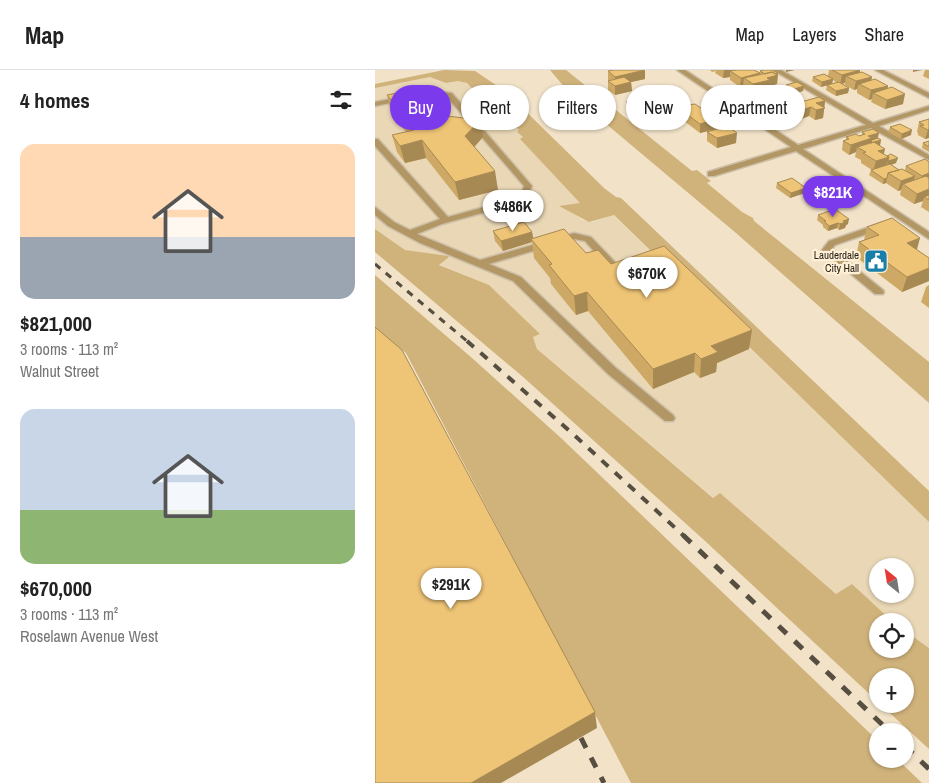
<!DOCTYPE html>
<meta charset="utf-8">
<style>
:root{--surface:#fff;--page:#f2f2f2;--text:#222;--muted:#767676;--line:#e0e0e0;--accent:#7c3aed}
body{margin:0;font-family:"Archivo Narrow",sans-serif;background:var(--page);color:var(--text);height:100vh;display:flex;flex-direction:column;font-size:19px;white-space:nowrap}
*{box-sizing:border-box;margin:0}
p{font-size:16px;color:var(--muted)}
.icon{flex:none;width:28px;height:28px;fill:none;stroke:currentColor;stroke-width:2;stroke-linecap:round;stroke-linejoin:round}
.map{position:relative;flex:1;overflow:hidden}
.side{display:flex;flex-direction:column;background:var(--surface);width:375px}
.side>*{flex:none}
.banner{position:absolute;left:15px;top:15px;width:464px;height:45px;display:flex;gap:10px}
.needle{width:32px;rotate:330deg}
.tools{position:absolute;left:494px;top:488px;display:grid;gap:10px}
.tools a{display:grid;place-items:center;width:45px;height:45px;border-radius:50%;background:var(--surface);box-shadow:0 1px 4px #0004;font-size:25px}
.price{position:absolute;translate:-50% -42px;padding:0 11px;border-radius:18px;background:#fff;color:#222;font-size:16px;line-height:32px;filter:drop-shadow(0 1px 2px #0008)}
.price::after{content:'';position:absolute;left:50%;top:30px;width:15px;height:11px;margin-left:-8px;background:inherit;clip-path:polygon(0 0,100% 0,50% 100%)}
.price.selected{background:var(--accent);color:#fff}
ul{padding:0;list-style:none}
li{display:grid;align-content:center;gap:10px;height:265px;padding:0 20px}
li span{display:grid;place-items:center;height:155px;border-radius:15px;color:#555}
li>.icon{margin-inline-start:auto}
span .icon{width:90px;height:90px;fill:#fffc;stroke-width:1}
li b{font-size:21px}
h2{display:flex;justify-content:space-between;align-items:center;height:60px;padding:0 20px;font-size:21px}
.chip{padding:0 18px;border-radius:22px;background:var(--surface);box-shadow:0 1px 4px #0004;font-size:18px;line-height:45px}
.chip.selected{background:var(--accent);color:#fff}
header{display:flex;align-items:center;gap:30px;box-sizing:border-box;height:70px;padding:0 25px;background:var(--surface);border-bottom:1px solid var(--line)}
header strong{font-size:24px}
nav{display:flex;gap:28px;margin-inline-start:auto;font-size:18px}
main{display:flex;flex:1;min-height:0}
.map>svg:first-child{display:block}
</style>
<header>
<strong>Map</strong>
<nav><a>Map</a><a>Layers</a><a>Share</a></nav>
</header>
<main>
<section class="side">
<h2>4 homes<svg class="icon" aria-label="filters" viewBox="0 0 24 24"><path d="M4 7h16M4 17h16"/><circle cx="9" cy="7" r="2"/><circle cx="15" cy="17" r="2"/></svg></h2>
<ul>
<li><span style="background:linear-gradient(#ffd9b3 60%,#9aa5b1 0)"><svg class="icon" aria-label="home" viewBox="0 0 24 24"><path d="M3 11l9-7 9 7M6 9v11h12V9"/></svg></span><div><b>$821,000</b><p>3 rooms · 113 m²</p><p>Walnut Street</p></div></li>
<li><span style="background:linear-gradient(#c9d6e8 65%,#8fb573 0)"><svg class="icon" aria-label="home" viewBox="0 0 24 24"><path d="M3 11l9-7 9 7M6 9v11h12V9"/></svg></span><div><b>$670,000</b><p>3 rooms · 113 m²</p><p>Roselawn Avenue West</p></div></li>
</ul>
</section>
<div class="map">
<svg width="554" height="713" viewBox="0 0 554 713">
<rect width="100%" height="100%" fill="#f1e2c8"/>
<path fill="#e9d7b6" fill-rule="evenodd" d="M55,7L71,13L83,11L92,13L129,52H134L137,56L144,59L142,62L148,67L145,69L205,133L187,138L196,141L207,150L217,152L238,145L554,452V578L530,561V551H517L477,514L461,524L345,423L339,428L162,279L158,267L164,264L115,216L64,194L74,187L30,180L0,159V18ZM502,496H530V524H502Z"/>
<path fill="#d0b27b" d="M69,0L100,1L130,21L229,118L241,127L246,128L554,421V452L239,145L214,152L184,136L205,133L145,69L148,67L142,62L144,59L137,56L134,52H129L92,13L83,11L71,13L55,7L0,18V14Z
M175,0H191L317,101L322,100L336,111L332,113L367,142L378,148L379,151L554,292V333L361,163L211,37L191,19Z
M0,159L30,180L73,186L74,187L64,195L114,215L165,264L158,267L162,279L338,428L345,423L461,524L477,514L517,551H502V579H530V561L554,578V679L505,634H530V606H502V631L329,470L147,306L0,182Z
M0,205L97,288L186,368L502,670V689H522L547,713H256L31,283L0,258Z"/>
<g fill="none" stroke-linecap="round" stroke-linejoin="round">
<g stroke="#cdbfa8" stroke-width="3">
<path id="minor" d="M302,0H310L423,75L491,55L398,0H406L498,53L554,36V40L504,56L554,85V90L496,58L428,79L554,162V169L421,81L339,106H333V102L416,77Z
M500,0H508L554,23V28Z
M55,21L77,23L157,116L152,131L67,154L42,164L105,190L199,163L216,167L240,192V196H232L210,171L199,169L114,194L146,207L241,298L298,345L300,348L298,351H290L233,304L138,211L45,173L13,156L0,145V137L19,152L35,160L65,149L0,76V69H3L73,147L145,127L149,116L72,27L55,25L0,36V32Z
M506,153L511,156L509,158L460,175L457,179L508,220L509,222L508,224H500L447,180L454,171Z"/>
</g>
<use href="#minor" fill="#b29764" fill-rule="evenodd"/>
<path stroke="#564e41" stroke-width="3" stroke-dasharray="7 7" stroke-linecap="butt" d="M0,194L93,272"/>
<path stroke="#564e41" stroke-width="4" stroke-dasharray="9 9" stroke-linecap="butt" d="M92,271L198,364L309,466"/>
<path stroke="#564e41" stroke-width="5" stroke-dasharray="11 11" stroke-linecap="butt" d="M308,465L514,661
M206,668L229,713
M530,676L554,699"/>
</g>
<path fill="#cda965" d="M335,0H379L384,5L385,1L403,3L402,14L394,16V19L377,23L368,18V16L365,17L355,10V7L348,8L340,3L341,1L337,2Z
M454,0H485V2L497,7L496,10L513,16L512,19L528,34L510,39L496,32L497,29L494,30L482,23V19L479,20L470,15V13L467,14L474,18L473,23L461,26L451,20L452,15L462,13L458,10L457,14L446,17L437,11L438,7L453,6Z
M550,0H554V9L548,6Z
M233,1L270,9L256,12L257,21L240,25L233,20Z
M411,15L429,16L428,21L418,24L411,20Z
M386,23L407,24L406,29L393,33L385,28Z
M273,24L305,29L313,35L342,49L341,59L325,63L309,51L305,52L299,48H297L287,41V38L280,39L273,33Z
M12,25L72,46L108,67L99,77L123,120L84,130L51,88L30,93L22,82L17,65L31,62L16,42Z
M407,31L417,32V35L450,31L448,48L440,50L434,46L426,49V50L420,52L410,45L411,38L406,36Z
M251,32L268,33V38L256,41L251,37Z
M266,49L282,53V58L274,60L266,54Z
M554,49V68L550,69L543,65V63L542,62L544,52Z
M515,57L536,65L526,69L513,62Z
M332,62L361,73L342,78L332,71Z
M487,62L503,68L506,70L505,75H504L509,84L521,93L516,95L524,100H530L531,96L554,92V142L546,137L548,131L539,134L525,125L526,120L523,121L511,113L508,114L494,105L496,100H497L486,93V90L480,87L481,82L474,85L467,80L468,71L471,70V67L484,66L487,65Z
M554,71V82L547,78L548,73Z
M402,113L431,118L430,123L415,128L401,118Z
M443,145L473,154L471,155L470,158L464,160L462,158L453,161L448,157V155L442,150Z
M492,157L542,180L554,188V211L527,222L481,187L484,172L489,170Z
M118,161L157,162L158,169L211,183L236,194L374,279L342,293L341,302L325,308L319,302L278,319L213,241L201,245L176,214L175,208L159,188L157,172L128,181L120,171Z
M554,215V238L546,232L551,217Z"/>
<path fill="#a78953" d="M270,0V9L256,12L257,21L240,25V7Z
M349,0H369L355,1V7L348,8Z
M411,0H420L411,2Z
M485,0L484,9L471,6L470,13L465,14L467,5Z
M538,0H547L538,2Z
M385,3L384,12L369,8L368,16L365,17L366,8Z
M403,3L402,14L394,16V19L377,23L378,14L393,6Z
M497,7L495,16L484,14L482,19L479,20L481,11Z
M458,9L457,14L446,17L447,12Z
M429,16L428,21L418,24L419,19Z
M513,16L511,25L498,23L497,29L494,30L496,20Z
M474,18L473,23L461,26V21Z
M305,24L304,34L288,32L287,38H286L287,29Z
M407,24L406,29L393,33V28Z
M530,24L528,34L510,39L512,30Z
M450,31L448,48L440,50L441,40V33Z
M417,32L416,37L411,36L410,38L411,33Z
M268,33V38L256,41V36Z
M436,37L434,46L426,49V50L420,52L422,42L426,40Z
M299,38V48H297V39Z
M305,42H309V51L305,52Z
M342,49L341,59L325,63V54Z
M105,50L108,67L93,84L90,66Z
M282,53V58L274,60V55Z
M554,59V68L550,69L553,60Z
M537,60L536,65L526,69L527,64Z
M362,63L361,73L342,78V68Z
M504,63L502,71L506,70L505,75L488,80L482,77L481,82L474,85L476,75L493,66Z
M47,70L51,88L30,93L25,76Z
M510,79L508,88L503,81Z
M514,87L511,97L498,101L501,91Z
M523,88L521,93L512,96L513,91Z
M120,101L123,120L84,130L80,112Z
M554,103V112L544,116L547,106Z
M540,106L537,116L528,114L526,120L523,121L526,111Z
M512,108L511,113L508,114L509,109Z
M431,118L430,123L415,128L416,123Z
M554,119V128L549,127L548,131L539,134L542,124Z
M474,149L473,154L471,155L470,158L464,160L465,154L468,151Z
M463,153L462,158L453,161L454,156Z
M157,162L159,172L156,169L157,172L128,181L126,171Z
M545,168L541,183L532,173Z
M554,198V211L527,222L532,207Z
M212,222L213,241L201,245L199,226Z
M377,260L374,279L342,293L341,302L325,308L326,289L336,276Z
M320,283L319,302L278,319V299Z
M220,642L222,658L126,713H96Z"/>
<path fill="#eec476" stroke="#a78953" d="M239,0H270L240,7L233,1Z
M361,0H379L385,3L366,8L355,1Z
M389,0H397L403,3L400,4L397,2L390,4L385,1Z
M457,0H485L467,5Z
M397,2L403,5L392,8L395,10L378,14L369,8Z
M487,2L497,7L481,11L471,6Z
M449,4L458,9L447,12L438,7Z
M249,7L256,12L240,16L233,11Z
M500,9L513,16L496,20L484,14Z
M422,12L429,16L419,19L411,15Z
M464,12L474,18L461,21L452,15Z
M517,17L530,24L512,30L498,23Z
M47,18L72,46L105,50L90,66L120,101L80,112L47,70L25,76L17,65L39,60L12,25Z
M296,18L305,24L287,29H280L273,24Z
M399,20L407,24L393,28L386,23Z
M444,27L450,31L441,33L450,38L441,40L436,37L426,40L428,41L422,42L411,36Z
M303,28L313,35L320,34L342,49L325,54L309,42H305L299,38L297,39L288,32Z
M262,29L268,33L256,36L251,32Z
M413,29L417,32L411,33L407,31Z
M274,47L282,53L274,55L266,49Z
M554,49V59L553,60L545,56L549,55L544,52Z
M525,54L537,60L527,64L515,57Z
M352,56L362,63L342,68L332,62Z
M498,59L504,63L493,66L497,68L476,75L468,71L474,69L471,67L481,64L484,66L490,64L487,62Z
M503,68L506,70L496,73L497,70Z
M554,71V77L548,73Z
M499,72L510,79L503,81L514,87L501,91L488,83L491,82L482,77Z
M516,84L523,88L513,91L514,87L512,86Z
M550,89L554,92V103L547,106L531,96Z
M515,94L524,100L513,103L512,108L509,109L496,100Z
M527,99L540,106L526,111L513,103Z
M551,106L554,108V119L542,124L528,114Z
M417,108L431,118L416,123L402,113Z
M554,125V130L549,127Z
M460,139L474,149L468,151L471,152L465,154L463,153L454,156L449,151H451L443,145Z
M517,148L545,168L532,173L554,188V198L532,207L484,172L504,165L492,157Z
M149,152L157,162L126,171L118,161Z
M189,159L211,183L223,180L236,194L289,176L377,260L336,276L343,282L326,289L320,283L278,299L212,222L199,226L174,195L177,194L156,169Z
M0,257L27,280L220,642L96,713H0Z"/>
<defs>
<g id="civic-square" transform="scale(1.25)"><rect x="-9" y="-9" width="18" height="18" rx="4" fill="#197fa9" stroke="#feefd5"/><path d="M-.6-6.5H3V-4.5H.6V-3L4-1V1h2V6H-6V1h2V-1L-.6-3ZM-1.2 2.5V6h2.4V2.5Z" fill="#fff"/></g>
</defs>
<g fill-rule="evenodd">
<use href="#civic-square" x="501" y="191"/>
</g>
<g text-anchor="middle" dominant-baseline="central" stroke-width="4.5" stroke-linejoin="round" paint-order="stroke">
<g font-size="11" fill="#272118" stroke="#feefd5" text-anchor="end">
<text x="484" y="185">Lauderdale<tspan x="484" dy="13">City Hall</tspan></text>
</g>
</g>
</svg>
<div class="tools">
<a><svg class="needle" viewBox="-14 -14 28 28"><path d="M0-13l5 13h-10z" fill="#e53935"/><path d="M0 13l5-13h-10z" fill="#767676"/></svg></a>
<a><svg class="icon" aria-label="locate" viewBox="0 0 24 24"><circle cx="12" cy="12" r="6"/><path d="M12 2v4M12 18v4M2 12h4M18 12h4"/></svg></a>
<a>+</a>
<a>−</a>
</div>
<b class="price selected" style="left:458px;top:148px">$821K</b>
<b class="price" style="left:138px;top:162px">$486K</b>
<b class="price" style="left:272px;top:229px">$670K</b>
<b class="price" style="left:76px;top:540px">$291K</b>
<div class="banner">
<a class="chip selected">Buy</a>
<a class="chip">Rent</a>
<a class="chip">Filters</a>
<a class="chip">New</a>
<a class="chip">Apartment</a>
</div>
</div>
</main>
